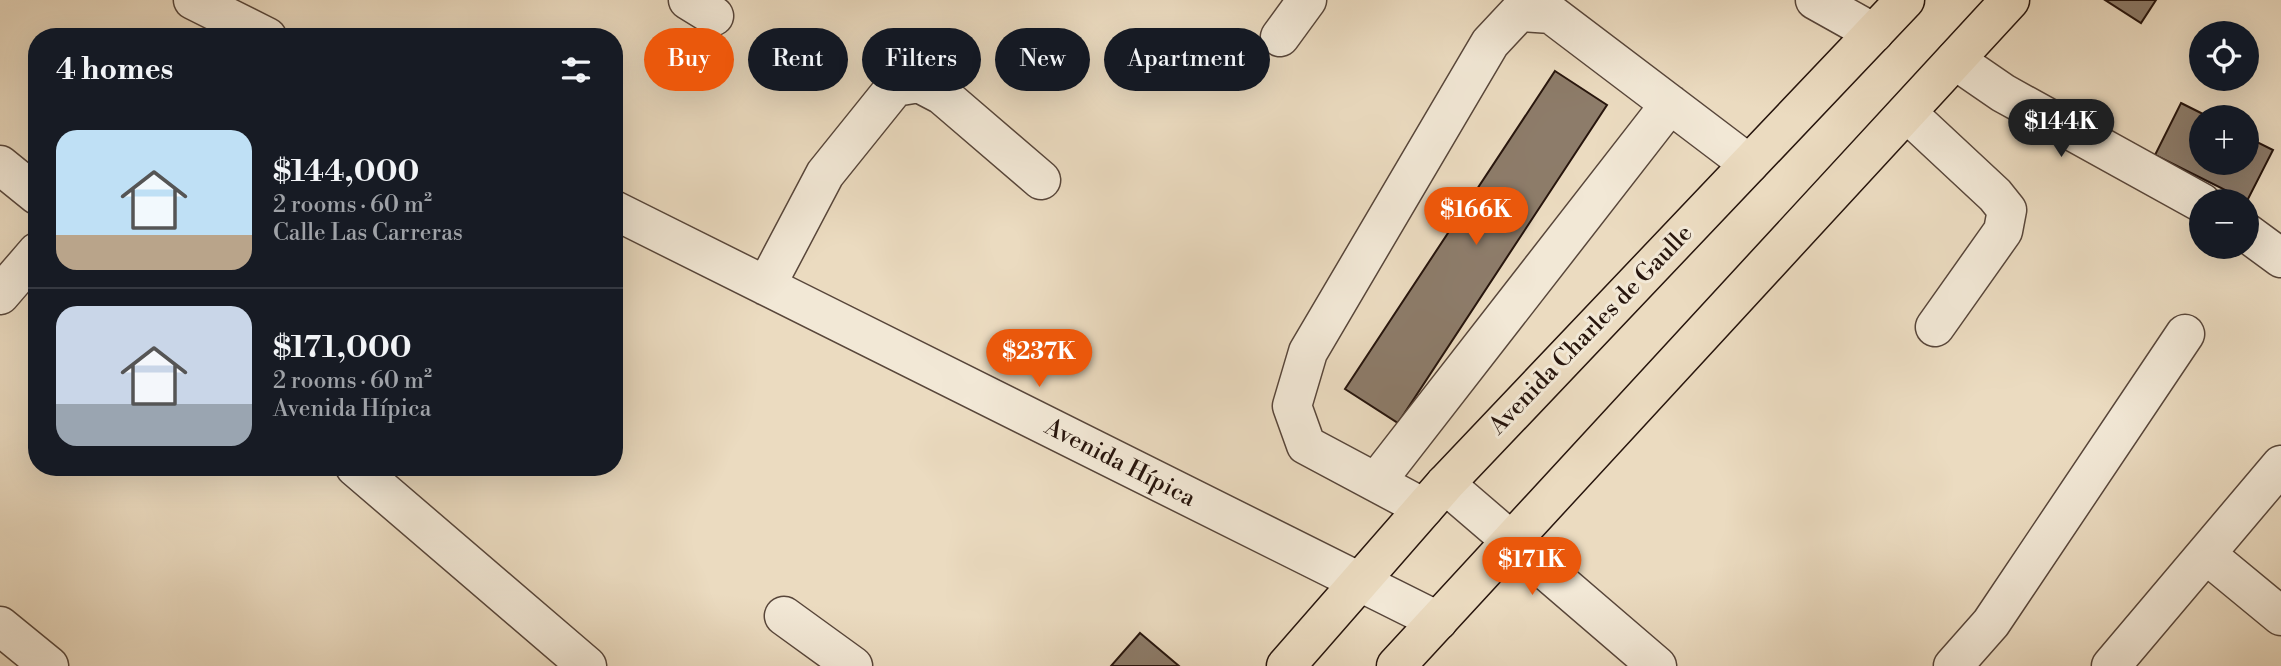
<!DOCTYPE html>
<meta charset="utf-8">
<style>
:root{--surface:#171b24;--page:#20242c;--text:#f1f3f6;--muted:#9ea1a6;--line:#363941;--accent:#ea580c}
body{margin:0;font-family:"Libre Bodoni",serif;background:var(--page);color:var(--text);height:100vh;display:flex;flex-direction:column;font-size:26px;white-space:nowrap}
*{box-sizing:border-box;margin:0}
p{font-size:23px;color:var(--muted)}
.icon{flex:none;width:38px;height:38px;fill:none;stroke:currentColor;stroke-width:2;stroke-linecap:round;stroke-linejoin:round}
.map{position:relative;flex:1;overflow:hidden}
.drawer{position:absolute;left:28px;top:28px;width:595px;height:448px;display:flex;flex-direction:column;background:var(--surface);border-radius:28px;box-shadow:0 7px 28px #0002}
.drawer>*{flex:none}
.banner{position:absolute;left:644px;top:28px;width:665px;height:63px;display:flex;gap:14px}
.controls{position:absolute;left:2189px;top:21px;display:grid;gap:14px}
.controls a{display:grid;place-items:center;width:70px;height:70px;border-radius:50%;background:var(--surface);box-shadow:0 7px 28px #0002;font-size:35px}
.price{position:absolute;translate:-50% -60px;padding:0 16px;border-radius:24px;background:var(--accent);color:#fff;font-size:23px;line-height:46px;filter:drop-shadow(0 2px 4px #0008)}
.price::after{content:'';position:absolute;left:50%;top:42px;width:21px;height:16px;margin-left:-10px;background:inherit;clip-path:polygon(0 0,100% 0,50% 100%)}
.price.current{background:#222;color:#fff}
ul{padding:0;list-style:none}
li{display:flex;align-items:center;gap:21px;height:175px;padding:0 28px}
li+li{border-top:2px solid var(--line)}
li span{display:grid;place-items:center;flex:none;width:196px;height:140px;border-radius:21px;color:#555}
li>.icon{margin-inline-start:auto}
span .icon{width:84px;height:84px;fill:#fffc;stroke-width:1}
li b{font-size:30px}
h2{display:flex;justify-content:space-between;align-items:center;height:84px;padding:0 28px;font-size:30px}
.tag{padding:0 24px;border-radius:32px;background:var(--surface);box-shadow:0 7px 28px #0002;font-size:24px;line-height:63px}
.tag.current{background:var(--accent);color:#fff}
.map>svg:first-child{display:block}
</style>
<div class="map">
<svg width="2281" height="666" viewBox="0 0 2281 666">
<rect width="100%" height="100%" fill="#ebdbc0"/>
<filter id="stains"><feTurbulence type="fractalNoise" baseFrequency=".00286" numOctaves="4"/><feColorMatrix values="0 0 0 0 .2 0 0 0 0 .09 0 0 0 0 .02 0 0 0 .5 -.17"/></filter>
<radialGradient id="worn" r=".72"><stop offset=".6" stop-color="#630" stop-opacity="0"/><stop offset="1" stop-color="#630" stop-opacity=".3"/></radialGradient>
<path fill="#8d7c6a" stroke="#27150d" stroke-width="2" d="M2105,0H2156L2141,23Z
M1555,71L1607,105L1398,423L1345,389Z
M2181,103L2209,117H2202V163H2247V137L2273,150L2247,201L2155,155Z
M1140,633L1179,666H1111Z"/>
<g fill="none" stroke-linecap="round" stroke-linejoin="round">
<g stroke="#58463a" stroke-width="41">
<path id="minor" d="M193,0L267,37
M688,0L714,16
M1815,0L1874,33
M1280,37L1307,0
M1955,60L2003,93L2202,203
M1907,113L1995,195L2007,210L2003,231L1935,327
M0,165L37,195
M614,210L1438,621
M2247,233L2281,258
M766,286L825,174L895,87L919,83L942,95L1041,180
M0,295L37,252
M355,467L587,666
M1376,482L1670,104
M1445,484L1657,666
M1424,508L1306,445L1292,406L1308,352L1490,43L1519,12L1551,14L1749,164
M2207,555L2281,616
M784,616L853,666
M0,626L49,666
M1953,666L1991,623L2185,334
M2111,666L2281,465"/>
</g>
<g stroke="#27150d" stroke-width="41">
<path id="major" d="M1286,666L1445,484L1905,0
M1396,666L2010,0"/>
</g>
<use href="#minor" stroke="#f2e8d6" stroke-width="38"/>
<use href="#major" stroke="#ebdbc0" stroke-width="38"/>
</g>
<g text-anchor="middle" dominant-baseline="central" stroke-width="6" stroke-linejoin="round" paint-order="stroke">
<g font-size="24" fill="#27150d" stroke="#f2e8d6">
<text transform="translate(1591 330) rotate(-46)">Avenida Charles de Gaulle</text>
<text transform="translate(1120 463) rotate(27)">Avenida Hípica</text>
</g>
</g>
<rect width="100%" height="100%" filter="url(#stains)"/>
<rect width="100%" height="100%" fill="url(#worn)"/>
</svg>
<div class="controls">
<a><svg class="icon" aria-label="locate" viewBox="0 0 24 24"><circle cx="12" cy="12" r="6"/><path d="M12 2v4M12 18v4M2 12h4M18 12h4"/></svg></a>
<a>+</a>
<a>−</a>
</div>
<b class="price current" style="left:2061px;top:159px">$144K</b>
<b class="price" style="left:1476px;top:247px">$166K</b>
<b class="price" style="left:1039px;top:389px">$237K</b>
<b class="price" style="left:1532px;top:597px">$171K</b>
<div class="banner">
<a class="tag current">Buy</a>
<a class="tag">Rent</a>
<a class="tag">Filters</a>
<a class="tag">New</a>
<a class="tag">Apartment</a>
</div>
<section class="drawer">
<h2>4 homes<svg class="icon" aria-label="filters" viewBox="0 0 24 24"><path d="M4 7h16M4 17h16"/><circle cx="9" cy="7" r="2"/><circle cx="15" cy="17" r="2"/></svg></h2>
<ul>
<li><span style="background:linear-gradient(#bfe0f5 75%,#b9a48a 0)"><svg class="icon" aria-label="home" viewBox="0 0 24 24"><path d="M3 11l9-7 9 7M6 9v11h12V9"/></svg></span><div><b>$144,000</b><p>2 rooms · 60 m²</p><p>Calle Las Carreras</p></div></li>
<li><span style="background:linear-gradient(#c9d6e8 70%,#9aa5b1 0)"><svg class="icon" aria-label="home" viewBox="0 0 24 24"><path d="M3 11l9-7 9 7M6 9v11h12V9"/></svg></span><div><b>$171,000</b><p>2 rooms · 60 m²</p><p>Avenida Hípica</p></div></li>
</ul>
</section>
</div>
